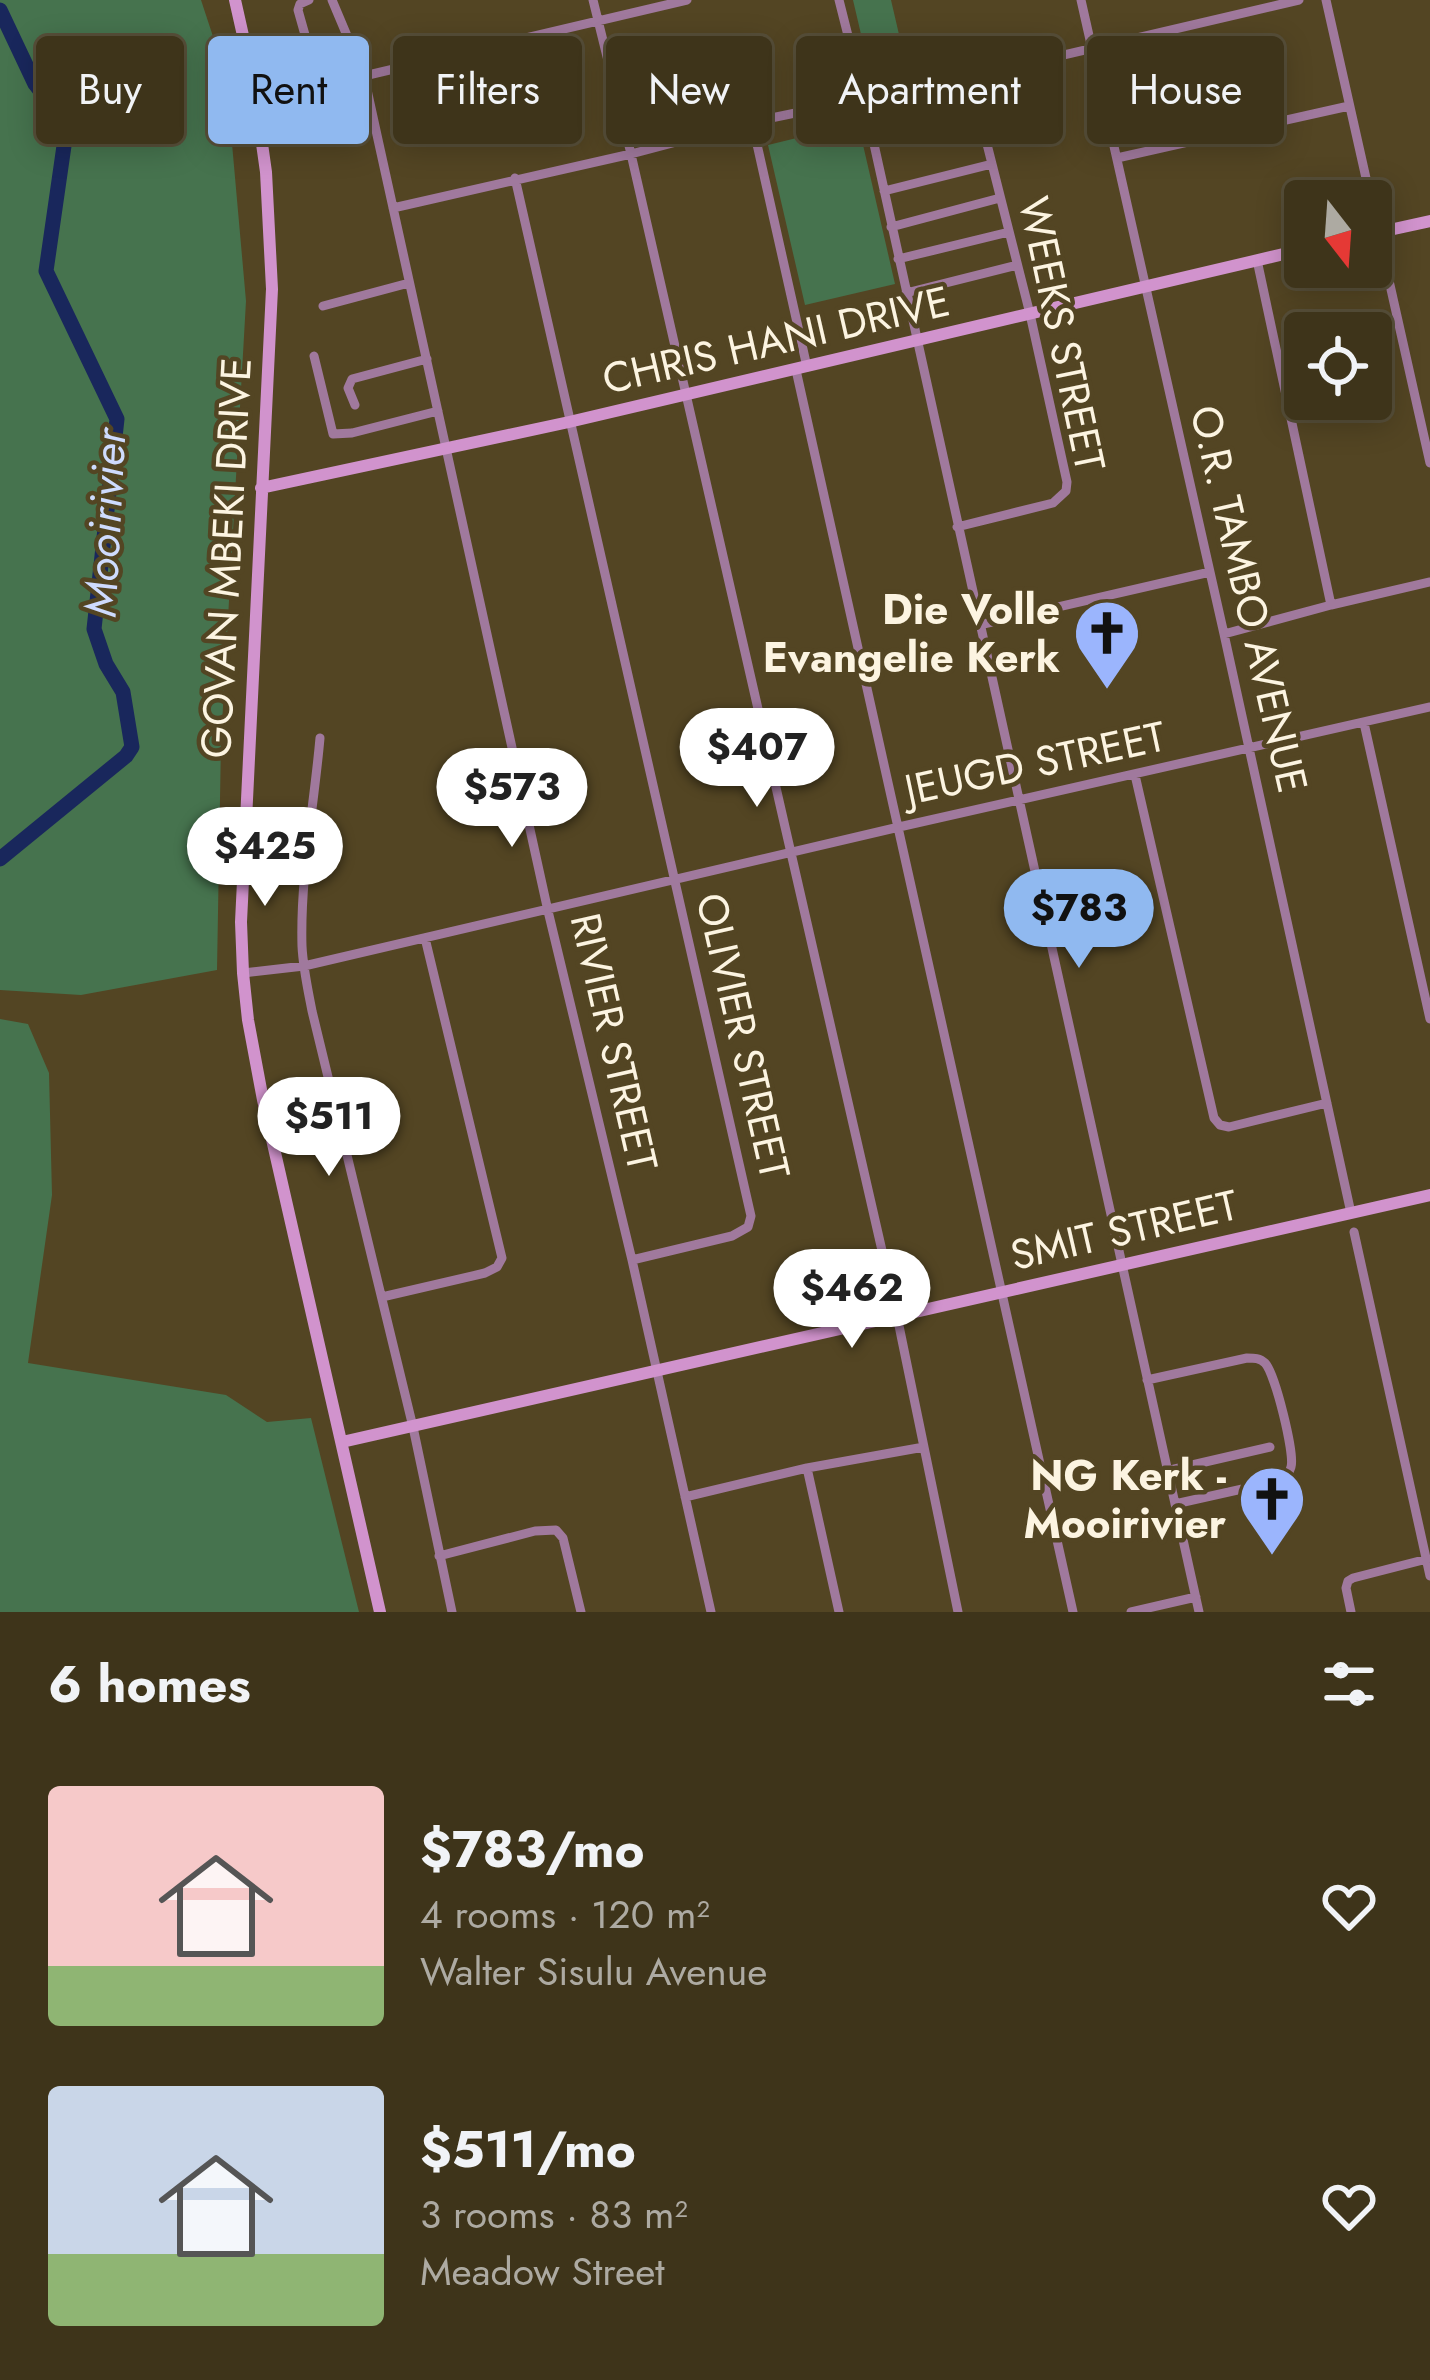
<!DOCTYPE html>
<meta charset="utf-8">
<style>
:root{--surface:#3e341a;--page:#453c23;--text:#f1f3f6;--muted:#adaaa2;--line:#574f39;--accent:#90b9f0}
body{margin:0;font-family:Jost,sans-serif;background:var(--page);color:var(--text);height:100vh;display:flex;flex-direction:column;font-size:45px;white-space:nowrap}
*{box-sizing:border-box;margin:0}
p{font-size:39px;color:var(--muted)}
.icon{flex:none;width:66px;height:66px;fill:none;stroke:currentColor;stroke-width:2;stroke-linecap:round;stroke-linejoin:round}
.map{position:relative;height:1612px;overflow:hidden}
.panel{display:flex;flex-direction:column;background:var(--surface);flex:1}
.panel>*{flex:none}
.banner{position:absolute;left:36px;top:36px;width:1359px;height:108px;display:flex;gap:24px}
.needle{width:78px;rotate:163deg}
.controls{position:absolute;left:1284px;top:180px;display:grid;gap:24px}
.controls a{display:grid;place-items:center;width:108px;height:108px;border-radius:12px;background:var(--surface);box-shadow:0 6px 30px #0003,0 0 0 3px var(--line);font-size:60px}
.price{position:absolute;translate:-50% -102px;padding:0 27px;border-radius:42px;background:#fff;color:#222;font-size:39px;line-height:78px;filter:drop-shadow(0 3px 6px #0008)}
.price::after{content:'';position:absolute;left:50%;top:72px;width:36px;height:27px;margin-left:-18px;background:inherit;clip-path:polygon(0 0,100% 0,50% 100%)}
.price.current{background:var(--accent);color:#111}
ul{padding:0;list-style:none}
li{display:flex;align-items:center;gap:36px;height:300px;padding:0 48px}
li span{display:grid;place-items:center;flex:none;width:336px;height:240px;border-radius:12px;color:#555}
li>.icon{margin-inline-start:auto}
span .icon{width:144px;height:144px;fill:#fffc;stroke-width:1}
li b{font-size:51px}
h2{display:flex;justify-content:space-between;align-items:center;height:144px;padding:0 48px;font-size:51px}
.tag{padding:0 42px;border-radius:12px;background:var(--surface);box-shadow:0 6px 30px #0003,0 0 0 3px var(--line);font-size:42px;line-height:108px}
.tag.current{background:var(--accent);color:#111}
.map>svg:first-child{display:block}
</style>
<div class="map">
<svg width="1430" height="1612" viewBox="0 0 1430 1612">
<rect width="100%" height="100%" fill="#534523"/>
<path fill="#46734e" d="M0,0H201L226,76L246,301L221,742L217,970L81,995L0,990Z
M853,0H891L911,86L875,94Z
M858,123L895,284L805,305L768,145Z
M0,1019L28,1024L49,1073L52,1195L28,1363L226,1395L267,1422L311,1418L359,1612H0Z"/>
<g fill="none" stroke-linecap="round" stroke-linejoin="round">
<path stroke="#19275c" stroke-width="15" d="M0,10L35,84L67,125L46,271L117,419L94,629L106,664L123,692L132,747L126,756L0,859"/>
<path stroke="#a0799d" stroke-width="9" d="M309,0L300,4L298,10L318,81
M332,0L364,76L548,911L632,1260L711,1612
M593,0L631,154L897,1316L958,1612
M839,0L864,99L1199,1612
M1081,0L1224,634L1351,1213
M1326,0L1430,463
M364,76L687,0
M752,122L807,367
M1117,158L1349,106
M515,178L751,1216L748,1227L732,1236L632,1260
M884,191L992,164
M393,208L631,154L752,122L970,77L1299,0
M891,227L1000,198
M898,259L1009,232
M1257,260L1331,605
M906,293L1017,265
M323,306L409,283
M314,356L333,434L352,433L438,411
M796,370L1073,1612
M355,405L348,388L352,379L427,359
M957,527L1053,503L1066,491L1067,482L1030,314L970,77
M979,625L1210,572
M1224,634L1331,605L1430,582
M1364,723L1430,1019
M320,738C314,806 300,878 302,946C303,968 308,990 312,1011L413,1427L452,1612
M1135,775L1214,1118L1220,1125L1229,1127L1327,1103
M243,973L304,966L899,827L1430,707
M1354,1232L1430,1576
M382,1297L485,1273L497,1267L502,1258L425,938
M1147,1380L1247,1358C1254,1358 1260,1358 1265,1363C1275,1373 1295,1454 1291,1467C1288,1477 1286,1476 1278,1481L1175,1504
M807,1468L839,1612
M1166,1471L1270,1447
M685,1497L807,1468L924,1447
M439,1556L535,1531L556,1530L563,1538L581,1612
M1131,1612L1196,1597
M1351,1612L1346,1588L1348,1581L1353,1578L1427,1559"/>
<path stroke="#d193cd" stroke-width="12" d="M235,0L253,80L266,172L272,289L241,922L243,973L248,1020L263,1100L380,1612
M1371,234L1430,221
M261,488L569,422L1305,249
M342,1442L1430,1195"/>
</g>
<defs>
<g id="church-pin" transform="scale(3.45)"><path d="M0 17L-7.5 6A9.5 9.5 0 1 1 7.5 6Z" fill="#9bb5fd" stroke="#534523"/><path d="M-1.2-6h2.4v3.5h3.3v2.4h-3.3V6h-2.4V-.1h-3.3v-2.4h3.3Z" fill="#111"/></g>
</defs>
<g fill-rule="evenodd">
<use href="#church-pin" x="1107" y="633"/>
<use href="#church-pin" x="1272" y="1499"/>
</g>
<g text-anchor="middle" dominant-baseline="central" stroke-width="9" stroke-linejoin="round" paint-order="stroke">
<g font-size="42" fill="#fcf4e1" stroke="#534523">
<text transform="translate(1062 334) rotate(78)">WEEKS STREET</text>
<text transform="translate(776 340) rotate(-13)">CHRIS HANI DRIVE</text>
<text transform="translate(226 558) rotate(-87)">GOVAN MBEKI DRIVE</text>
<text transform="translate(1249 599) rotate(77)">O.R. TAMBO AVENUE</text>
<text transform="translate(1035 763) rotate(-12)">JEUGD STREET</text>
<text transform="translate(743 1036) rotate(77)">OLIVIER STREET</text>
<text transform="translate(614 1042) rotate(77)">RIVIER STREET</text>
<text transform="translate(1124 1230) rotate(-13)">SMIT STREET</text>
</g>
<g font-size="42" font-weight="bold" fill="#fcf4e1" stroke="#534523" text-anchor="end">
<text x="1060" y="609">Die Volle<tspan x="1060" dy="48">Evangelie Kerk</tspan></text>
<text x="1226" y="1475">NG Kerk -<tspan x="1226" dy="48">Mooirivier</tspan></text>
</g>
<g font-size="45" font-style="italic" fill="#cedbfe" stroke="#534523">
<text transform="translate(105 523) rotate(-87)">Mooirivier</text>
</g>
</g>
</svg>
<div class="controls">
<a><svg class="needle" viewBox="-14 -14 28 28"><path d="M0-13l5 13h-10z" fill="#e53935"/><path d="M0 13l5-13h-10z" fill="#adaaa2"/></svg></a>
<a><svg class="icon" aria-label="locate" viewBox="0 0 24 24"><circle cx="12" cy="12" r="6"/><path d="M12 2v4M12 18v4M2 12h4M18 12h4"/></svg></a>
</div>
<b class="price" style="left:757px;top:810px">$407</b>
<b class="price" style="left:512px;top:850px">$573</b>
<b class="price" style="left:265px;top:909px">$425</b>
<b class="price current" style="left:1079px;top:971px">$783</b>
<b class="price" style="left:329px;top:1179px">$511</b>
<b class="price" style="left:852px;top:1351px">$462</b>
<div class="banner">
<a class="tag">Buy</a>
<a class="tag current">Rent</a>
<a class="tag">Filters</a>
<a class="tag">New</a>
<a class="tag">Apartment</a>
<a class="tag">House</a>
</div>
</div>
<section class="panel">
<h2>6 homes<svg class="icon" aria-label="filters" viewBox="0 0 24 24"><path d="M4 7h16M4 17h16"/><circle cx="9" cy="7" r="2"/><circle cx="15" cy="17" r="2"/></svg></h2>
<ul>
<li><span style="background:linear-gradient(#f6c9c9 75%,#8fb573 0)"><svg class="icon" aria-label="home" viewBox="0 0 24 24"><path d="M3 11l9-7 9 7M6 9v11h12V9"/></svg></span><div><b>$783/mo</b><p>4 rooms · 120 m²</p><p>Walter Sisulu Avenue</p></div><svg class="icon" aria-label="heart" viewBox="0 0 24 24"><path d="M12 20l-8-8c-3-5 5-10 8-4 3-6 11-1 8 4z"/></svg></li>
<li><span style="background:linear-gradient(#c9d6e8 70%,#8fb573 0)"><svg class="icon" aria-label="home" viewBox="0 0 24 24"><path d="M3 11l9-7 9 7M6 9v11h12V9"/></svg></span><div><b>$511/mo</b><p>3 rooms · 83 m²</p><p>Meadow Street</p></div><svg class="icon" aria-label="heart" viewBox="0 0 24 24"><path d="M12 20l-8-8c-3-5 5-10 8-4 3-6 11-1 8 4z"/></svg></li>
</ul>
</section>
